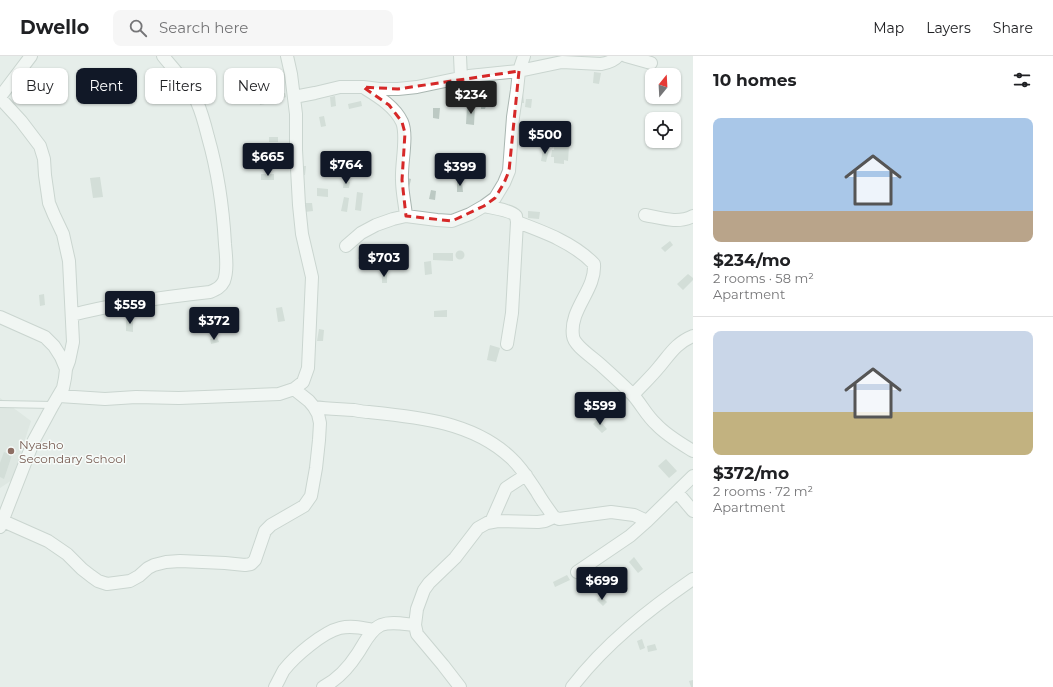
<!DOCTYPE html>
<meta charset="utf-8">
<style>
:root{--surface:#fff;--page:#f6f6f6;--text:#202124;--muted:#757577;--line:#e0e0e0;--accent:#111827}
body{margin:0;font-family:Montserrat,sans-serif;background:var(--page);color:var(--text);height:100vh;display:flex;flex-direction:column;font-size:15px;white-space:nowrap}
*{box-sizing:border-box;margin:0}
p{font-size:13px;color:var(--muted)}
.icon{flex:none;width:22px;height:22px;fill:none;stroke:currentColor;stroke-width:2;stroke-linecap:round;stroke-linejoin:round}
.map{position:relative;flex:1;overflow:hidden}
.sheet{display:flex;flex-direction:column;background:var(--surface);width:360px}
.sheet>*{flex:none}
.hud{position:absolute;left:12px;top:12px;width:380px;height:36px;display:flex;gap:8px}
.needle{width:26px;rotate:18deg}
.controls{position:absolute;left:645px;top:12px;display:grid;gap:8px}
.controls a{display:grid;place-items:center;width:36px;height:36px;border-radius:8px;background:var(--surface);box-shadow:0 1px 3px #0004;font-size:20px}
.price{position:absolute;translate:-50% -34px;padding:0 9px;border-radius:4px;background:var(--accent);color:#fff;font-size:13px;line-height:26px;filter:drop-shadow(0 1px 2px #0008)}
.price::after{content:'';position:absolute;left:50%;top:24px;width:12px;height:9px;margin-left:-6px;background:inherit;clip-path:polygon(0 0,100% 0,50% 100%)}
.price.on{background:#222;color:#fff}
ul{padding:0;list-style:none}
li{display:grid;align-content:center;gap:8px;height:212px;padding:0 20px}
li+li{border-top:1px solid var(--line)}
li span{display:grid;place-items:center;height:124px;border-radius:8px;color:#555}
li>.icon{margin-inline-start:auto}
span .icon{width:72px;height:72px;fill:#fffc;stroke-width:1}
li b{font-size:17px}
h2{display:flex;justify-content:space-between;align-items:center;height:48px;padding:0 20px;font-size:17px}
.tag{padding:0 14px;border-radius:8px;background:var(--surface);box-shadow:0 1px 3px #0004;font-size:14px;line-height:36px}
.tag.on{background:var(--accent);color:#fff}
header{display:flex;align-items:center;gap:24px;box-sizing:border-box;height:56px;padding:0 20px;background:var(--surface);border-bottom:1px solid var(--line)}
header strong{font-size:19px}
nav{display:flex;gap:22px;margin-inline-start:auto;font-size:14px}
.search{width:280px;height:36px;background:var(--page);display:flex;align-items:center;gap:10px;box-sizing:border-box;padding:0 14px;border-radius:8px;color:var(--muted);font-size:15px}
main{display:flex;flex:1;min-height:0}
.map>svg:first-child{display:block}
</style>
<header>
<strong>Dwello</strong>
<div class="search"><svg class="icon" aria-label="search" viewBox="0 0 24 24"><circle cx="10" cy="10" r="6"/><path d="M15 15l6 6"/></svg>Search here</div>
<nav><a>Map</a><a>Layers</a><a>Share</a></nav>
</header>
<main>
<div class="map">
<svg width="693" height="631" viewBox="0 0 693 631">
<rect width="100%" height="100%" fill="#e6eeea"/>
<path fill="#d4ded9" d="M0,342L31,365L12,424L0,432Z"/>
<path fill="#bcc9c3" d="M594,16L601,17L599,28L593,27Z
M275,17L276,22L265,23V18Z
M86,18L96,30L88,36L78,24Z
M264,36L265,48L260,49L258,37Z
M285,37L286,41L276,45L274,40Z
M523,37L524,47H521L520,38Z
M335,40L336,50L331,51L330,41Z
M526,43H532L531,52L525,51Z
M361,45L362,50L349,53L348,48Z
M481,49L486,50L485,53H481Z
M467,50H475L474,69L466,68Z
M433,52H440L439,63L433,62Z
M324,60L326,70L321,71L319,61Z
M562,69L569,86L555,91H560V89L569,90L568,105L564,104V108L554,107V101H551L552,94H554V91L552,92L546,75Z
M269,81H278V86H269Z
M543,93L549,94L546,106L541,105Z
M301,110H306L305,119H301Z
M261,118H274V124H261Z
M100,121L103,141L93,142L90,122Z
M404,121L411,123L409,132L401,130Z
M344,125L350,126L349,132H343Z
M457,126H462L463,136H457Z
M317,132L328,133V141L317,140Z
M431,134L436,135L435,144L429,143Z
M357,136L363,137L361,155L355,154Z
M344,141L349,142L347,156L341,155Z
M304,147H312L313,155L305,156Z
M528,155L540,156L539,163L528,162Z
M670,185L673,189L665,196L661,192Z
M359,193L365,194L364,204L358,203Z
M455.5 199a4.5 4.5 0 1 1 9 0a4.5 4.5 0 1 1-9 0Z
M433,197H453V205L433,204Z
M431,205L432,218L425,219L424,206Z
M382,217H387V227H382Z
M688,218L693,222V224L683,234L677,228Z
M44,238L45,249L40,250L39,239Z
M282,251L285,265L278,266L276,252Z
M447,254V261H434V255Z
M126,263H133V276L126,275Z
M319,273L324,274L323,285H317Z
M217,281L219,286L211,288L210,283Z
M490,289L500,292L496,306L487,304Z
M619,345L625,355L620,358L613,349Z
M598,363L607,373L602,377L593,368Z
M4,396L12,399L4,423L0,421V407Z
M666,403L677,415L669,422L658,410Z
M634,501L643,513L638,517L629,506Z
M567,519L570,524L555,531L553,526Z
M622,520L628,533L624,535L618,522Z
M601,540L607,546L603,550L597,544Z
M642,583L645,592L640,594L637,585Z
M655,588L657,594L648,596L647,590Z
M693,624V631H691L689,625Z"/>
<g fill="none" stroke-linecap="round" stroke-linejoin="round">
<g stroke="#a9b6b1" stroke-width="8">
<path id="service" d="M0,348L53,349"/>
</g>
<g stroke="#a9b6b1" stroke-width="14">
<path id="minor" d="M460,0L461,22
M626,0L651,7
M366,33C379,41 395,51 402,66C408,80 401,107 402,124C402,136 405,148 406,160
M0,41L31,0
M294,41L315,37L340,31H363L379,33H398L417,31L469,20L519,15L562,6L601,8C607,7 614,5 618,0
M0,42L21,65L40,90L44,103L45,119L49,147L54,159L63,178L69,205L73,286L69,305L66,313
M484,150C492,152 511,154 516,160C516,161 517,165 517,166L512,257L507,288
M645,159C661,162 678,168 693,160
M517,166C544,176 574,187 594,208C596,234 569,253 573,280C574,290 594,302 602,310C612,319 623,329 633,339C641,348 647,360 656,368C666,379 680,387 693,395
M346,190L361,177L376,169L393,163L406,160L437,164L452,165L470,158L484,150L495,142L504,127L509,115L513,61L517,34L519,15L524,0
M72,259C117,247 164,241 210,236C217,233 221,231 224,225C228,214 226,200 225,188C223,152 218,116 208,81C205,69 202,57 197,46C189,29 175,15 163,0
M0,261L45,281L54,290L61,301L66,313L65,322L63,332L53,349L34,384L0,471
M633,339C641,330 651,321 659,311C670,298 676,287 693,280
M59,340L105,343L136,341L179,342L279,338L294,333L303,326L308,312L312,221L302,178L299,149L296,94V58L291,18L287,0
M314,351C327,353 340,353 354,354C359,355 364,356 369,356C419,361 473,366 511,402C522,412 529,424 537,436C542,445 548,453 554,461L559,463L611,456L634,459L647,465
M677,436L693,455
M3,465L48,485L67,498L82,513L91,520L98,525L107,528L130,525L139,520L148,512L154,509L166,506L180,505L225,507L245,509L251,508L255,504L265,475L271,469L304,450L311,440L316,412L319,384L320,367L318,358L314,351L309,345L294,333
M491,466L506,432L526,419
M577,516L630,480L647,465L693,420
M275,631C278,626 281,619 284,614C295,600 323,576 340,572C352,569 363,572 374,574
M323,631C337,624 349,611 358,597C364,588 370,574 381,569C391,565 404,568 415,569
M460,631L443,609L417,578L415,569L417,553L424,534L429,527L455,502L478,472L487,467L498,465L538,466L545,465L554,461
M572,631C605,588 648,554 693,523"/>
</g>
<use href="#service" stroke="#fff" stroke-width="6"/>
<use href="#minor" stroke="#fff" stroke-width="12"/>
</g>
<path d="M0 0H693V631H0ZM519,15L509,115L504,127L495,142L484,150L452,165L406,160L402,124L405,77L402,66L389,49L363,31L398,33Z" fill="#e6eeea" fill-opacity=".55" fill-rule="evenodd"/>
<path fill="none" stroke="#d62828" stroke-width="3" stroke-dasharray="8 5" stroke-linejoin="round" d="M519,15L509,115L504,127L495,142L484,150L452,165L406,160L402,124L405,77L402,66L389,49L363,31L398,33Z"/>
<circle fill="#8d6e63" stroke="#f7fbf9" stroke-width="1.5" cx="11" cy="395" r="4"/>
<g text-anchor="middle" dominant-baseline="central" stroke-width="3" stroke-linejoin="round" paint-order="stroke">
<g font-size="12" fill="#785e54" stroke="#f7fbf9" text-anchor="start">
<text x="19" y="388">Nyasho<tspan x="19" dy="14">Secondary School</tspan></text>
</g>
</g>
</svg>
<div class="controls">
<a><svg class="needle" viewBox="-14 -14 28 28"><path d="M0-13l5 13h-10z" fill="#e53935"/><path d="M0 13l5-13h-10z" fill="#757577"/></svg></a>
<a><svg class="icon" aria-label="locate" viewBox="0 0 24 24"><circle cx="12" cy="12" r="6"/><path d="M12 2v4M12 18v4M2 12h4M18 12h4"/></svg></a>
</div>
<b class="price on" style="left:471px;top:59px">$234</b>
<b class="price" style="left:545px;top:99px">$500</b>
<b class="price" style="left:268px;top:121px">$665</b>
<b class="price" style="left:346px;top:129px">$764</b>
<b class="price" style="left:460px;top:131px">$399</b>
<b class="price" style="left:384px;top:222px">$703</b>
<b class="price" style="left:130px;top:269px">$559</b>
<b class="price" style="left:214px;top:285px">$372</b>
<b class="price" style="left:600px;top:370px">$599</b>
<b class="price" style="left:602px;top:545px">$699</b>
<div class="hud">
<a class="tag">Buy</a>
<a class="tag on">Rent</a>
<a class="tag">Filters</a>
<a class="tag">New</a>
</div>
</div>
<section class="sheet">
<h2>10 homes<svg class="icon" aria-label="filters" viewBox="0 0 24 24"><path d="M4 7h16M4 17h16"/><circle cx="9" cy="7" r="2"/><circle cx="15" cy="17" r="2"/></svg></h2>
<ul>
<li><span style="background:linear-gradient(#a9c7e8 75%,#b9a48a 0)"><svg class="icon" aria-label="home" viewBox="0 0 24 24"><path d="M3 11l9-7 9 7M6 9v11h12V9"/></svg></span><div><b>$234/mo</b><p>2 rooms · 58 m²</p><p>Apartment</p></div></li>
<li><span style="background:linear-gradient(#c9d6e8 65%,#c2b280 0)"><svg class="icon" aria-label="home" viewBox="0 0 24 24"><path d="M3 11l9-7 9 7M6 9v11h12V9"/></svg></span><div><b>$372/mo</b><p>2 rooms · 72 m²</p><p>Apartment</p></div></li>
</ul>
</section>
</main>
